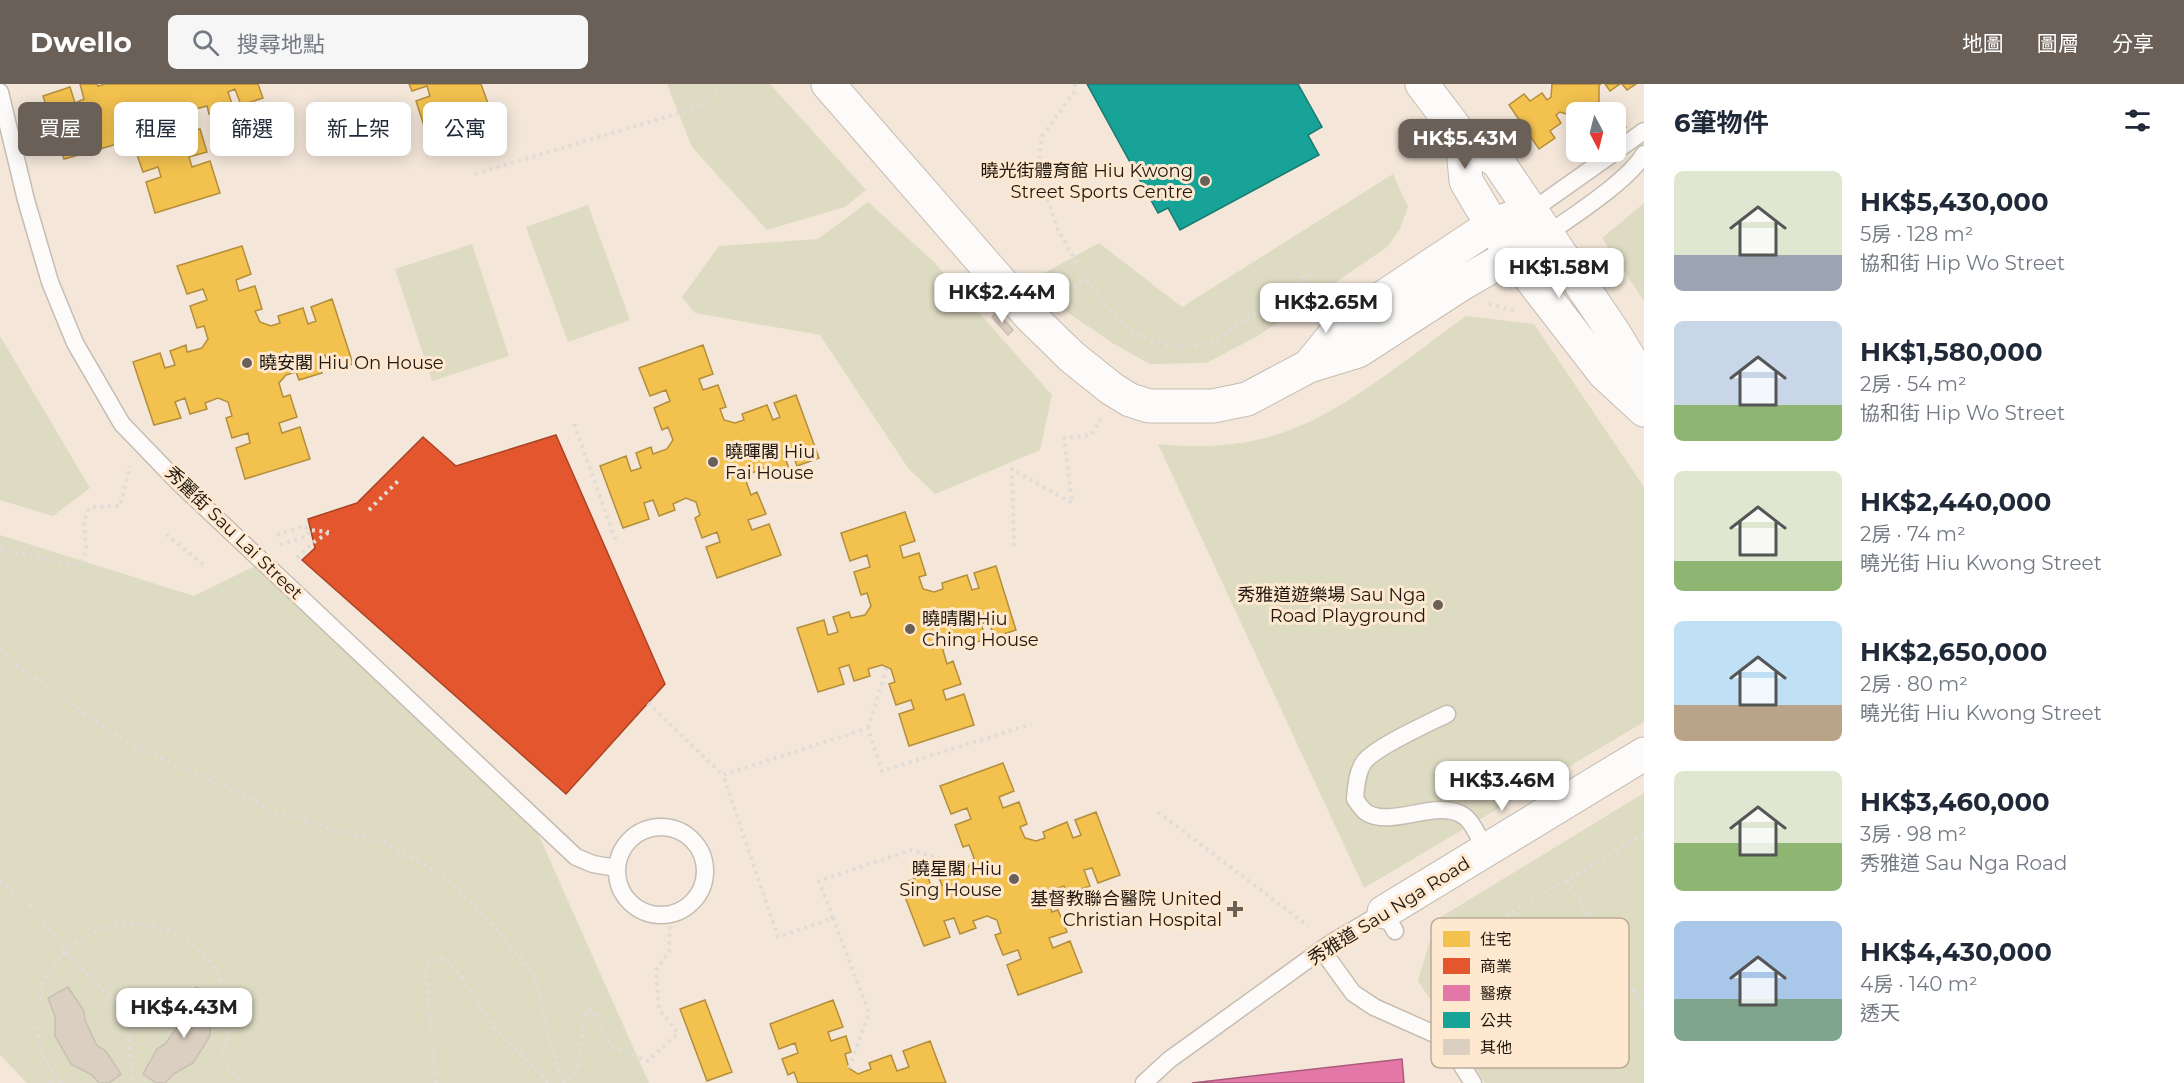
<!DOCTYPE html>
<html lang="zh-TW">
<meta charset="utf-8">
<style>
:root{--surface:#fff;--page:#f6f6f7;--text:#1f2937;--muted:#747a83;--accent:#6a6057}
body{margin:0;font-family:Montserrat,"Noto Sans TC",sans-serif;background:var(--page);color:var(--text);height:100vh;display:flex;flex-direction:column;font-size:22px;white-space:nowrap}
*{box-sizing:border-box;margin:0}
p{font-size:20px;color:var(--muted)}
.icon{flex:none;width:33px;height:33px;fill:none;stroke:currentColor;stroke-width:2;stroke-linecap:round;stroke-linejoin:round}
.map{position:relative;flex:1;overflow:hidden}
.sheet{display:flex;flex-direction:column;background:var(--surface);width:540px}
.sheet>*{flex:none}
.hud{position:absolute;left:18px;top:18px;width:570px;height:54px;display:flex;gap:12px}
.needle{width:39px;rotate:173deg}
.controls{position:absolute;left:1566px;top:18px;display:grid;gap:12px}
.controls a{display:grid;place-items:center;width:60px;height:60px;border-radius:9px;background:var(--surface);box-shadow:0 3px 15px #0003;font-size:30px}
.price{position:absolute;translate:-50% -51px;padding:0 14px;border-radius:12px;background:#fff;color:#222;font-size:20px;line-height:39px;filter:drop-shadow(0 2px 3px #0008)}
.price::after{content:'';position:absolute;left:50%;top:36px;width:18px;height:14px;margin-left:-9px;background:inherit;clip-path:polygon(0 0,100% 0,50% 100%)}
.price.selected{background:var(--accent);color:#fff}
ul{padding:0;list-style:none}
li{display:flex;align-items:center;gap:18px;height:150px;padding:0 30px}
li span{display:grid;place-items:center;flex:none;width:168px;height:120px;border-radius:9px;color:#555}
li>.icon{margin-inline-start:auto}
span .icon{width:72px;height:72px;fill:#fffc;stroke-width:1}
li b{font-size:26px}
h2{display:flex;justify-content:space-between;align-items:center;height:72px;padding:0 30px;font-size:26px}
.pill{padding:0 21px;border-radius:9px;background:var(--surface);box-shadow:0 3px 15px #0003;font-size:21px;line-height:54px}
.pill.selected{background:var(--accent);color:#fff}
header{display:flex;align-items:center;gap:36px;box-sizing:border-box;height:84px;padding:0 30px;background:var(--accent);color:#fff}
header strong{font-size:28px}
nav{display:flex;gap:33px;margin-inline-start:auto;font-size:21px}
.search{width:420px;height:54px;background:var(--page);display:flex;align-items:center;gap:15px;box-sizing:border-box;padding:0 21px;border-radius:9px;color:var(--muted);font-size:22px}
main{display:flex;flex:1;min-height:0}
.map>svg:first-child{display:block}
</style>
<header>
<strong>Dwello</strong>
<div class="search"><svg class="icon" aria-label="search" viewBox="0 0 24 24"><circle cx="10" cy="10" r="6"/><path d="M15 15l6 6"/></svg>搜尋地點</div>
<nav><a>地圖</a><a>圖層</a><a>分享</a></nav>
</header>
<main>
<div class="map">
<svg width="1644" height="999" viewBox="0 0 1644 999">
<rect width="100%" height="100%" fill="#f4e7da"/>
<path fill="#dddbc2" d="M667,0H770L866,106L845,123L767,146L692,63Z
M1393,90L1408,123L1400,145L1387,163L1258,252L1206,279L1150,280L1114,260L1052,218L1035,194L1099,159L1182,223Z
M868,118L933,177L1052,311L1040,366L935,410L908,384L820,251L695,229L682,213L719,162L818,155Z
M1644,119V217L1602,154Z
M588,121L630,236L568,258L526,143Z
M472,160L509,272L432,297L395,185Z
M1466,232L1534,240L1644,403V638L1364,804L1158,360C1196,364 1234,363 1272,352C1340,333 1408,273 1466,232Z
M0,252L90,404L53,432L0,416Z
M0,451L194,512L255,482L524,718L649,999H27L0,971Z
M1644,709V999H1485L1418,897L1436,836Z"/>
<path fill="#f2c14e" stroke="#b38e3b" stroke-width="1.5" d="M80,0H97L98,2L105,0H258L263,14L241,21L235,5L228,8L233,23L209,30L207,22L196,25L189,34L193,47L200,45L207,68L189,73L192,83L210,77L220,109L155,129L146,98L161,93L158,83L143,88L136,68L142,66L138,53L128,48L115,53L117,60L100,65L95,49L86,52L90,68L64,75L43,12L70,3L75,19L84,15Z
M409,0H481L490,25L426,48L416,17L430,12L427,2L412,7Z
M1552,0H1601L1599,1V18L1604,26L1611,21L1626,43L1616,50V28H1576V33L1560,28L1556,31L1561,39L1550,47L1555,54L1539,65L1509,21L1524,10L1530,17L1542,9L1547,16L1551,13Z
M1605,0H1620L1610,7Z
M1622,0H1636L1627,6Z
M242,162L251,190L236,196L239,207L255,202L262,225L255,227L260,238L271,242L280,239L278,232L303,224L308,240L316,237L311,223L332,215L353,280L330,286L325,271L318,273L322,289L299,296L296,288L286,291L279,299L283,313L290,311L297,333L279,339L282,349L300,343L310,375L245,395L236,364L250,359L248,349L232,354L226,334L232,332L228,318L218,314L205,319L207,325L190,330L185,314L175,318L181,334L154,341L133,278L160,269L165,284L175,281L170,267L186,261L187,268L202,264L208,255L204,242L197,244L190,222L207,216L203,205L187,210L177,182Z
M703,261L713,290L699,295L703,306L718,301L726,323L720,325L724,336L735,339L744,336L742,330L767,321L773,336L780,333L774,319L796,311L819,374L797,382L791,366L783,369L789,384L766,393L763,384L752,389L746,397L751,411L757,408L766,430L748,436L752,446L769,440L781,471L717,494L706,463L720,458L717,448L702,454L695,434L700,431L696,418L686,414L673,420L675,426L659,432L653,416L644,419L649,435L623,444L600,382L626,372L631,387L641,384L636,369L651,363L653,370L667,365L673,356L668,343L662,346L654,324L670,317L666,306L650,312L639,284Z
M905,428L915,457L900,462L903,474L919,469L926,491L919,493L923,505L934,508L943,505L942,499L967,491L972,506L979,504L974,489L996,482L1016,546L994,553L989,537L981,540L986,555L962,563L960,554L949,558L943,566L947,580L953,577L961,600L943,606L946,616L964,610L974,641L909,662L899,630L914,625L911,616L896,621L889,600L895,598L891,585L882,581L868,585L870,592L854,597L849,581L839,584L844,600L818,608L797,544L824,536L828,551L838,548L833,533L849,528L851,534L865,531L871,522L867,509L861,511L854,488L870,483L867,471L850,477L841,449Z
M1003,679L1014,707L999,713L1003,724L1019,718L1027,740L1020,743L1025,754L1036,757L1045,754L1043,748L1067,738L1073,754L1081,751L1075,736L1096,728L1120,791L1098,799L1092,784L1084,786L1090,802L1067,810L1064,802L1053,806L1047,814L1052,828L1058,826L1067,848L1049,854L1053,864L1070,857L1082,888L1018,911L1007,881L1021,875L1018,866L1003,871L995,851L1001,849L997,836L987,832L973,837L976,844L960,850L954,834L944,837L950,853L924,862L900,800L927,790L932,805L942,801L936,787L952,781L954,787L968,783L974,774L969,761L963,763L955,741L971,735L967,724L951,730L940,702Z
M705,916L732,988L707,997L680,925Z
M833,916L843,943L828,948L831,957L846,952L851,968L845,970L849,984L858,990L871,985L869,979L891,971L897,987L909,983L903,967L930,957L946,999H798L794,988L788,991L782,975L798,969L795,959L779,965L770,940Z"/>
<path fill="#e4572e" stroke="#a94425" stroke-width="1.5" d="M556,351L665,600L566,710L302,476L315,464L308,435L357,419L423,353L456,382Z"/>
<path fill="#e377a8" stroke="#a85a7a" stroke-width="1.5" d="M1402,975L1404,999H1192Z"/>
<path fill="#17a398" stroke="#1a796f" stroke-width="1.5" d="M1087,0H1298L1322,43L1308,51L1319,71L1180,146L1168,124L1158,129Z"/>
<path fill="#dbcfc1" stroke="#c8beb4" stroke-width="1.5" d="M997,228L1013,246L1008,251L992,233Z
M68,903L84,927L85,936L97,962L105,966L121,990L109,999H99L92,991L71,980L55,952V932L48,914Z
M196,903L215,912L210,928V952L193,979L175,989L165,999H156L143,990L157,965L165,960L182,937V928Z"/>
<g fill="none" stroke-linecap="round" stroke-linejoin="round">
<g stroke="#c6bcb2" stroke-width="19">
<path id="service" d="M0,8L26,116L50,198L75,259L122,340L177,397L576,773L593,780L616,784
M1616,67L1644,47
M1530,128L1615,68
M1546,151C1573,132 1628,97 1644,70
M1447,630C1429,639 1375,663 1364,678C1357,688 1356,703 1355,715C1358,719 1362,726 1367,729C1394,744 1437,714 1464,732C1474,739 1480,757 1486,767
M617 787a44 44 0 1 1 88 0a44 44 0 1 1-88 0Z
M1322,866L1353,909L1374,923L1439,952L1456,972L1473,999
M1144,999L1169,976L1331,859L1384,828L1395,847"/>
</g>
<g stroke="#c6bcb2" stroke-width="35">
<path id="minor" d="M1384,828L1644,670"/>
</g>
<g stroke="#c6bcb2" stroke-width="35">
<path id="secondary" d="M828,0L1030,232L1072,273L1112,305L1130,316L1149,322H1213L1247,315L1309,282L1358,267L1463,199L1546,151
M1422,0L1462,53L1498,78L1614,249L1629,274L1644,309
M1462,53L1466,97L1492,141L1512,170L1604,289L1644,326
M1309,282L1343,240L1492,141L1514,133"/>
</g>
<path stroke="#e0dcd8" stroke-width="4" stroke-dasharray="3 4.5" stroke-linecap="butt" d="M1075,0V7L1042,52L1038,86L1058,146L1086,195L1123,241L1145,254L1167,261L1194,262L1217,256L1310,189
M475,90L696,24L722,0
M1055,216L1086,195
M1489,220L1517,227
M574,340L616,457
M369,426L400,395
M166,450L205,482
M277,451L303,442L310,446L329,448
M280,461L307,452L310,446
M1014,462L1012,385L1072,419L1064,354L1091,351L1101,335
M0,465L69,480L82,477C92,460 77,443 90,423L120,422L130,382
M297,474L314,458L328,449
M0,565L9,576L126,658L246,712L272,728L388,760L450,796L481,828L533,889L561,999
M648,619L723,691
M868,644L887,583
M1158,728L1308,842
M1567,796L1644,924
M0,797L30,821L74,876L127,929L132,999
M833,834L819,797L911,766L968,783
M1467,855L1644,750
M849,984L869,929L833,834L778,853L723,691L868,644L882,687L1031,640
M50,999L56,993
M62,999C43,981 35,953 37,928C46,831 178,806 220,894C226,909 231,926 229,943C228,953 224,964 222,974L242,999
M436,999L425,881L443,873L460,890L494,944L549,999
M563,999L577,988L586,926H592L611,962L648,977L678,949L659,925L656,886L669,867L670,830"/>
<use href="#service" stroke="#fdfbf9" stroke-width="16"/>
<use href="#minor" stroke="#fdfbf9" stroke-width="33"/>
<use href="#secondary" stroke="#fdfbf9" stroke-width="33"/>
</g>
<g fill="#6a6057" stroke="#fee8cf" stroke-width="2">
<circle cx="1205" cy="97" r="6"/>
<circle cx="247" cy="279" r="6"/>
<circle cx="713" cy="378" r="6"/>
<circle cx="1438" cy="521" r="6"/>
<circle cx="910" cy="545" r="6"/>
<circle cx="1014" cy="795" r="6"/>
<path d="M1232 816h6v6h6v6h-6v6h-6v-6h-6v-6h6z"/>
</g>
<g text-anchor="middle" dominant-baseline="central" stroke-width="6" stroke-linejoin="round" paint-order="stroke">
<g font-size="18" fill="#201810" stroke="#fee8cf" text-anchor="end">
<text x="1193" y="87">曉光街體育館 Hiu Kwong<tspan x="1193" dy="21">Street Sports Centre</tspan></text>
<text x="259" y="279" text-anchor="start">曉安閣 Hiu On House</text>
<text x="725" y="368" text-anchor="start">曉暉閣 Hiu<tspan x="725" dy="21">Fai House</tspan></text>
<text x="1426" y="511">秀雅道遊樂場 Sau Nga<tspan x="1426" dy="21">Road Playground</tspan></text>
<text x="922" y="535" text-anchor="start">曉晴閣Hiu<tspan x="922" dy="21">Ching House</tspan></text>
<text x="1002" y="785">曉星閣 Hiu<tspan x="1002" dy="21">Sing House</tspan></text>
<text x="1222" y="815">基督教聯合醫院 United<tspan x="1222" dy="21">Christian Hospital</tspan></text>
</g>
<g font-size="18" fill="#201810" stroke="#fee8cf">
<text transform="translate(234 449) rotate(44)">秀麗街 Sau Lai Street</text>
<text transform="translate(1389 827) rotate(-32)">秀雅道 Sau Nga Road</text>
</g>
</g>
<rect x="1431" y="834" width="198" height="150" rx="9" fill="#fee8cf" stroke="#bbaa96" stroke-width="1.5"/>
<rect x="1443" y="847" width="27" height="16" fill="#f2c14e"/>
<rect x="1443" y="874" width="27" height="16" fill="#e4572e"/>
<rect x="1443" y="901" width="27" height="16" fill="#e377a8"/>
<rect x="1443" y="928" width="27" height="16" fill="#17a398"/>
<rect x="1443" y="955" width="27" height="16" fill="#dbcfc1"/>
<g font-size="16" fill="#201810">
<text x="1480" y="861">住宅</text>
<text x="1480" y="888">商業</text>
<text x="1480" y="915">醫療</text>
<text x="1480" y="942">公共</text>
<text x="1480" y="969">其他</text>
</g>
</svg>
<div class="controls">
<a><svg class="needle" viewBox="-14 -14 28 28"><path d="M0-13l5 13h-10z" fill="#e53935"/><path d="M0 13l5-13h-10z" fill="#747a83"/></svg></a>
</div>
<b class="price selected" style="left:1465px;top:86px">HK$5.43M</b>
<b class="price" style="left:1559px;top:215px">HK$1.58M</b>
<b class="price" style="left:1002px;top:240px">HK$2.44M</b>
<b class="price" style="left:1326px;top:250px">HK$2.65M</b>
<b class="price" style="left:1502px;top:728px">HK$3.46M</b>
<b class="price" style="left:184px;top:955px">HK$4.43M</b>
<div class="hud">
<a class="pill selected">買屋</a>
<a class="pill">租屋</a>
<a class="pill">篩選</a>
<a class="pill">新上架</a>
<a class="pill">公寓</a>
</div>
</div>
<section class="sheet">
<h2>6筆物件<svg class="icon" aria-label="filters" viewBox="0 0 24 24"><path d="M4 7h16M4 17h16"/><circle cx="9" cy="7" r="2"/><circle cx="15" cy="17" r="2"/></svg></h2>
<ul>
<li><span style="background:linear-gradient(#dfe7d0 70%,#9aa5b1 0)"><svg class="icon" aria-label="home" viewBox="0 0 24 24"><path d="M3 11l9-7 9 7M6 9v11h12V9"/></svg></span><div><b>HK$5,430,000</b><p>5房 · 128 m²</p><p>協和街 Hip Wo Street</p></div></li>
<li><span style="background:linear-gradient(#c9d6e8 70%,#8fb573 0)"><svg class="icon" aria-label="home" viewBox="0 0 24 24"><path d="M3 11l9-7 9 7M6 9v11h12V9"/></svg></span><div><b>HK$1,580,000</b><p>2房 · 54 m²</p><p>協和街 Hip Wo Street</p></div></li>
<li><span style="background:linear-gradient(#dfe7d0 75%,#8fb573 0)"><svg class="icon" aria-label="home" viewBox="0 0 24 24"><path d="M3 11l9-7 9 7M6 9v11h12V9"/></svg></span><div><b>HK$2,440,000</b><p>2房 · 74 m²</p><p>曉光街 Hiu Kwong Street</p></div></li>
<li><span style="background:linear-gradient(#bfe0f5 70%,#b9a48a 0)"><svg class="icon" aria-label="home" viewBox="0 0 24 24"><path d="M3 11l9-7 9 7M6 9v11h12V9"/></svg></span><div><b>HK$2,650,000</b><p>2房 · 80 m²</p><p>曉光街 Hiu Kwong Street</p></div></li>
<li><span style="background:linear-gradient(#dfe7d0 60%,#8fb573 0)"><svg class="icon" aria-label="home" viewBox="0 0 24 24"><path d="M3 11l9-7 9 7M6 9v11h12V9"/></svg></span><div><b>HK$3,460,000</b><p>3房 · 98 m²</p><p>秀雅道 Sau Nga Road</p></div></li>
<li><span style="background:linear-gradient(#a9c7e8 65%,#7fa58c 0)"><svg class="icon" aria-label="home" viewBox="0 0 24 24"><path d="M3 11l9-7 9 7M6 9v11h12V9"/></svg></span><div><b>HK$4,430,000</b><p>4房 · 140 m²</p><p>透天</p></div></li>
</ul>
</section>
</main>
